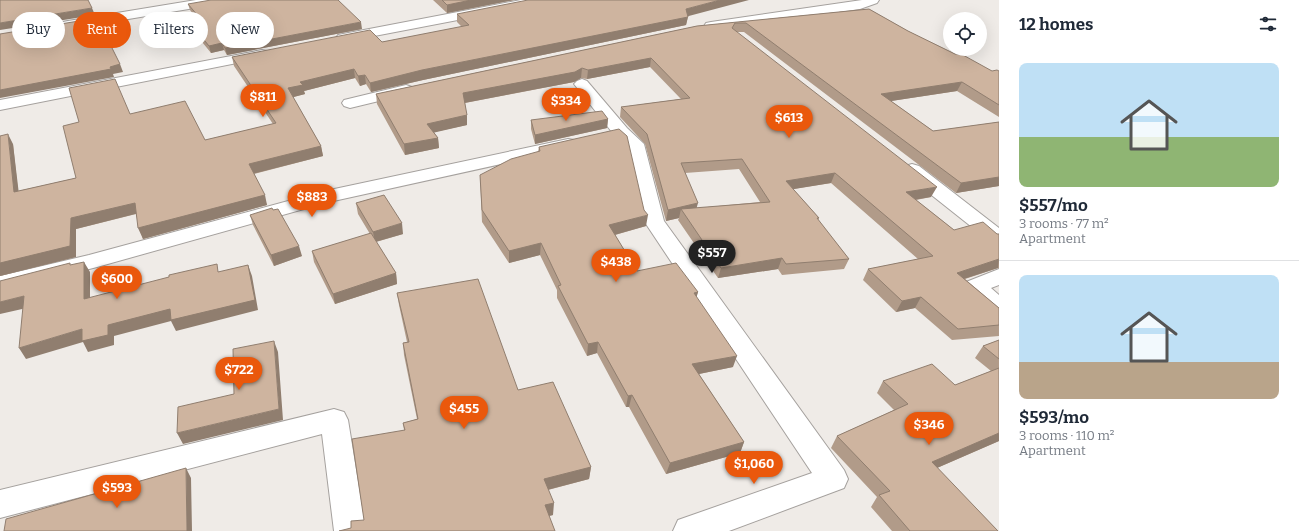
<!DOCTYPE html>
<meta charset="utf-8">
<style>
:root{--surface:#fff;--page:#f6f6f7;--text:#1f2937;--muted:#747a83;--line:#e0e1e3;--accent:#ea580c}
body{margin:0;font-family:Bitter,serif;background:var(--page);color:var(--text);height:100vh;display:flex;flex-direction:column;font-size:15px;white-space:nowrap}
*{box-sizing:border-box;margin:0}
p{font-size:13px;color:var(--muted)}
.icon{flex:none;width:22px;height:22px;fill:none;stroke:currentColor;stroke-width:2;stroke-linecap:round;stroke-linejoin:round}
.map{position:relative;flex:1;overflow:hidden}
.drawer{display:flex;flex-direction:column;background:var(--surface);width:300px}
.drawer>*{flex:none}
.guide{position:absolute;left:12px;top:12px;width:380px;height:36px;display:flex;gap:8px}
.tools{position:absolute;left:943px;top:12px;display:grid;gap:8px}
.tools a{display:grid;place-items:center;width:44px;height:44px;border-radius:50%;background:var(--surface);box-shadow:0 4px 16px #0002;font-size:20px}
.price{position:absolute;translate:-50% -34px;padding:0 9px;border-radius:14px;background:var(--accent);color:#fff;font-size:13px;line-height:26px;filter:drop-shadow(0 1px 2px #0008)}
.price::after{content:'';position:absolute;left:50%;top:24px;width:12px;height:9px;margin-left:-6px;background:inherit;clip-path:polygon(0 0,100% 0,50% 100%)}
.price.on{background:#222;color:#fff}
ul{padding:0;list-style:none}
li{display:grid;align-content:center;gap:8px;height:212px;padding:0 20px}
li+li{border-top:1px solid var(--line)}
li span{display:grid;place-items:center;height:124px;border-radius:8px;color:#555}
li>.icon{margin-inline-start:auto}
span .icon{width:72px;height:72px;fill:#fffc;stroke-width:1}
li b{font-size:17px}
h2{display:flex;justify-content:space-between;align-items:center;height:48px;padding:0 20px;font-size:17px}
.tag{padding:0 14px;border-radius:18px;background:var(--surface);box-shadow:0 4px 16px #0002;font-size:14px;line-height:36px}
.tag.on{background:var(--accent);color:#fff}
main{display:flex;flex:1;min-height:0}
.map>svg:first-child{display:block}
</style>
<main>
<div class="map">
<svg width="999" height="531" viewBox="0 0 999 531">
<rect width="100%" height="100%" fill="#efebe7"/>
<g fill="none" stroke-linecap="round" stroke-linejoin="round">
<g stroke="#a5a19e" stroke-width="2">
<path id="street" d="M196,0H225L219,4L68,29L63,28L61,25L63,22L68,21Z
M521,0H547L541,4L343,42L338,41L336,38L338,35L343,34Z
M862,0H879L877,3L860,9L711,30L706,29L704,26L706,23L711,22Z
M262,50L267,51L269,54L267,57L0,110V100Z
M582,79L587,81L627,128L644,144L664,221L844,470L848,479L844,488L729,531H673L678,520L812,473L644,221L627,146L615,136L574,84L577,81Z
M406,85L412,87L414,90L412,93L350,108L344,106L342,103L344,100Z
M568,139L574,140L577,144L574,148L329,202L97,267L0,292V276L89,255L325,191Z
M912,164L919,166L999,228V245L992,243L905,174L903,170L905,166Z
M999,269V285L991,288L999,295V315C986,311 970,299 963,287L966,282Z
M334,409L344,412L348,420L366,531H334L322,434L0,518V490Z"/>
</g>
<use href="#street" fill="#fff" fill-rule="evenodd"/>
</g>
<path fill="#b19b89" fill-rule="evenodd" d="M433,0H514L447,13Z
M188,4L362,29L227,55L224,50L211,53L194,32L192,25L200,23L190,10Z
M869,9L908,31L955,54L992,71H999V117L957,91L891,101L933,131L999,122V186L956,193L744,32H736L931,197L916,200L954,230L999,234V268H998L965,279L999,308V336L952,340L915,308L896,312L863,280L868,269L918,259L831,183L793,189L819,218L818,220L849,259L844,269L782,275L778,269L718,278L678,220L679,218L666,221L645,144L620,117L621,107L681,99L650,67L587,79L581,78L574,82L465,103L467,125L434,132L438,138L439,148L405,155L377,104L376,94L697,26ZM739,169L760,202L697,208L685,173Z
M457,14L688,16L686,25L423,80L371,92L366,84L360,86L355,78L304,91L305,94L293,97L321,146L323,156L254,174L267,205L143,239L136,214L76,229V257L0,276L13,144L18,191L76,178L130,114L205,140L273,124L234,66L232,57L382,42L462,27L457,22Z
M608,119L607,128L535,144L531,129V120Z
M539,147L646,226L615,235L637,271L698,292L696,297L733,367L699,374L744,442L740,453L666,474L629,407H626L597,353L587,356L557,298V290L540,255L509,263L482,222L480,175L538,152Z
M356,203L403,234L376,242L396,273L397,284L335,304L314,262L312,251L370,234L358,214Z
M250,215L302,256L274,266L253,225Z
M397,293L518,390L591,467L589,479L548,490L553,515L549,516L351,528L364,520L404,430L403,423L417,419L404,355L403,343L407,342L399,305Z
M999,340V441L937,468L998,531H892L871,507L877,497L831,448L837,436L894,410L877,393L883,381L955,385L991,371L975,358L983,346Z"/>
<path fill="#907e6f" d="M471,0H514L447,13V5Z
M720,0H749L685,17L686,9Z
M92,8L95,15L0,30V23Z
M688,17L686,25L423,80L371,92L370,83L422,70Z
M361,22L362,29L227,55L225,48Z
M222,43L224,50L211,53L209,46Z
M651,58L650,67L587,79L588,70Z
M120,64L123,72L113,74L114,77L0,98V90Z
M582,68L581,78L574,82L464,103L463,93Z
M354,69L355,78L304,91L305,94L290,98L288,88L300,82Z
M365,75L366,84L360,86L358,76Z
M962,82L957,91L878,103L881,94Z
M467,115V125L428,134L427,124Z
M608,119L607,128L535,144V135Z
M8,134L13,144L20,203L14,192Z
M438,138L439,148L405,155L404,144Z
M321,146L323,156L252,174L249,164Z
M835,173L831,183L782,191L786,181Z
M999,177V186L956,193L961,183Z
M937,187L931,197L901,202L906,192Z
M265,195L267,205L143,239L138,228Z
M135,203L139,213L76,229V257L0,276V263L71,218Z
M698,203L695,213L681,209L679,218L666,221L668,210Z
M648,215L646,226L607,237L609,225Z
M402,223L403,234L375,242L373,232Z
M541,243L540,255L509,263V251Z
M299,246L302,256L274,266L271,255Z
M782,258L778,269L718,278L721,268Z
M999,259L998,268L951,283L957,273Z
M84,262L90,272V309L84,299Z
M248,265L252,276L258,310L176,331L171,321L114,336V345L88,352L83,342L26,359L19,348L82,329L108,325Z
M396,273L397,284L335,304L333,294Z
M698,292L695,303L694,293Z
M24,296L31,307L0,314V302Z
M921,297L915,308L896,312L902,301Z
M274,341L278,352L283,420L183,444L177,433L279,409Z
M598,342L597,353L587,356L588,344Z
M737,356L733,367L689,376L692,364Z
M632,395L629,407H626L628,396Z
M999,433V441L923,474L932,462Z
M744,442L740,453L666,474L670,463Z
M591,467L589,479L543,491L544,479Z
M186,468L191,478L192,531H187Z
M554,503L553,515L544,517L545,505Z"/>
<path fill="#ceb49f" stroke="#907e6f" d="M0,0H88L92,8L0,23Z
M211,0H338L361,22L225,48L222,43L209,46L192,25L203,22L188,4Z
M442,0H471L447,5Z
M528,0H720L686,9L688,17L422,70L370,83L365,75L358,76L354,69L300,82L303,85L288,88L321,146L249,164L265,195L138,228L135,203L71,218L70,246L0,263V136L8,134L14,192L76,178L63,126L79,122L69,88L115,79L130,114L185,101L205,140L276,123L232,57L370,30L382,42L469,25L457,14Z
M869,9L908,31L955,54L963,55L992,71L997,70L999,71V105L962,82L881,94L933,131L999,122V177L961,183L746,23H735L732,28L937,187L906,192L954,230L983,222L997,234H999V259L957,273L999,308V325L958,329L921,297L902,301L868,269L933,256L835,173L786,181L819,218H817L849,259L786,264L782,258L721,268L681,209L770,202L742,159L681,163L698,203L668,210L647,134L621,107L690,98L651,58L588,70L582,68L575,72L463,93L467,115L427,124L438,138L404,144L376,94L697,26Z
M97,18L120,64L110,67L111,69L0,90V34Z
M602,111L608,119L535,135L531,120Z
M619,129L627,136L644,210L648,215L609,225L637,271L676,263L698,292L694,293L737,356L692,364L744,442L670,463L632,395L628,396L598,342L588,344L558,286L561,285L541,243L509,251L482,210L480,175L511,159L540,151L539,147Z
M384,195L402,223L373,232L356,203Z
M272,208L273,210L278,209L299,246L271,255L250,215Z
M371,233L396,273L333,294L312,251Z
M84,262V299L169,277V275L217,264L218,272L248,265L255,300L171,320L170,309L108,325V335L82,341V329L19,348L24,296L0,302V281L70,263V265Z
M478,279L518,390L553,382L591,467L544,479L554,503L545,505L555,531H339L351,528V521L364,520L352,439L405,430L403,423L418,419L403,343L409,342L397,293Z
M999,340V359L983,346Z
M274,341L279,409L177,433L178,407L234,394L233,349Z
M932,364L955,385L999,368V433L932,462L998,531H910L879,495L890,491L837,436L908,404L883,381Z
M186,468L187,531H4L6,519Z"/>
</svg>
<div class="tools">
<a><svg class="icon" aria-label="locate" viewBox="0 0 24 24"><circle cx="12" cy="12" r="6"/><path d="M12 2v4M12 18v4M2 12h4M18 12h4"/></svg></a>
</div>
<b class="price" style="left:263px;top:118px">$811</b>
<b class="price" style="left:566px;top:122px">$334</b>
<b class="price" style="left:789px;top:139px">$613</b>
<b class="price" style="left:312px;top:218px">$883</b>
<b class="price on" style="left:712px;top:274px">$557</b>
<b class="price" style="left:616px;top:283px">$438</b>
<b class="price" style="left:117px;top:300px">$600</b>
<b class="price" style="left:239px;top:391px">$722</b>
<b class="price" style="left:464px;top:430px">$455</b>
<b class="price" style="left:929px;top:446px">$346</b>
<b class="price" style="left:754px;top:485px">$1,060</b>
<b class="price" style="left:117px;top:509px">$593</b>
<div class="guide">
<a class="tag">Buy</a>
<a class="tag on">Rent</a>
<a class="tag">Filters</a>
<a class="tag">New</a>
</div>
</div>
<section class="drawer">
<h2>12 homes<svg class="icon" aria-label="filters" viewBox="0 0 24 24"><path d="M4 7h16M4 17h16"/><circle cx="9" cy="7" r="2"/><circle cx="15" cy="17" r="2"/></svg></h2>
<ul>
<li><span style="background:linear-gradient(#bfe0f5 60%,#8fb573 0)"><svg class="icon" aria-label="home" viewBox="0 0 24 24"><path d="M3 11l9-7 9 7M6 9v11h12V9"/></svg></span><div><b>$557/mo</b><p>3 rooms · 77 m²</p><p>Apartment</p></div></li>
<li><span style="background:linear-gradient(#bfe0f5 70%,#b9a48a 0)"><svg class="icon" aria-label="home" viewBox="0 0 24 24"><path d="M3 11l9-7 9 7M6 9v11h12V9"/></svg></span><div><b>$593/mo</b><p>3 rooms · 110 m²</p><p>Apartment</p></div></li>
</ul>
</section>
</main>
